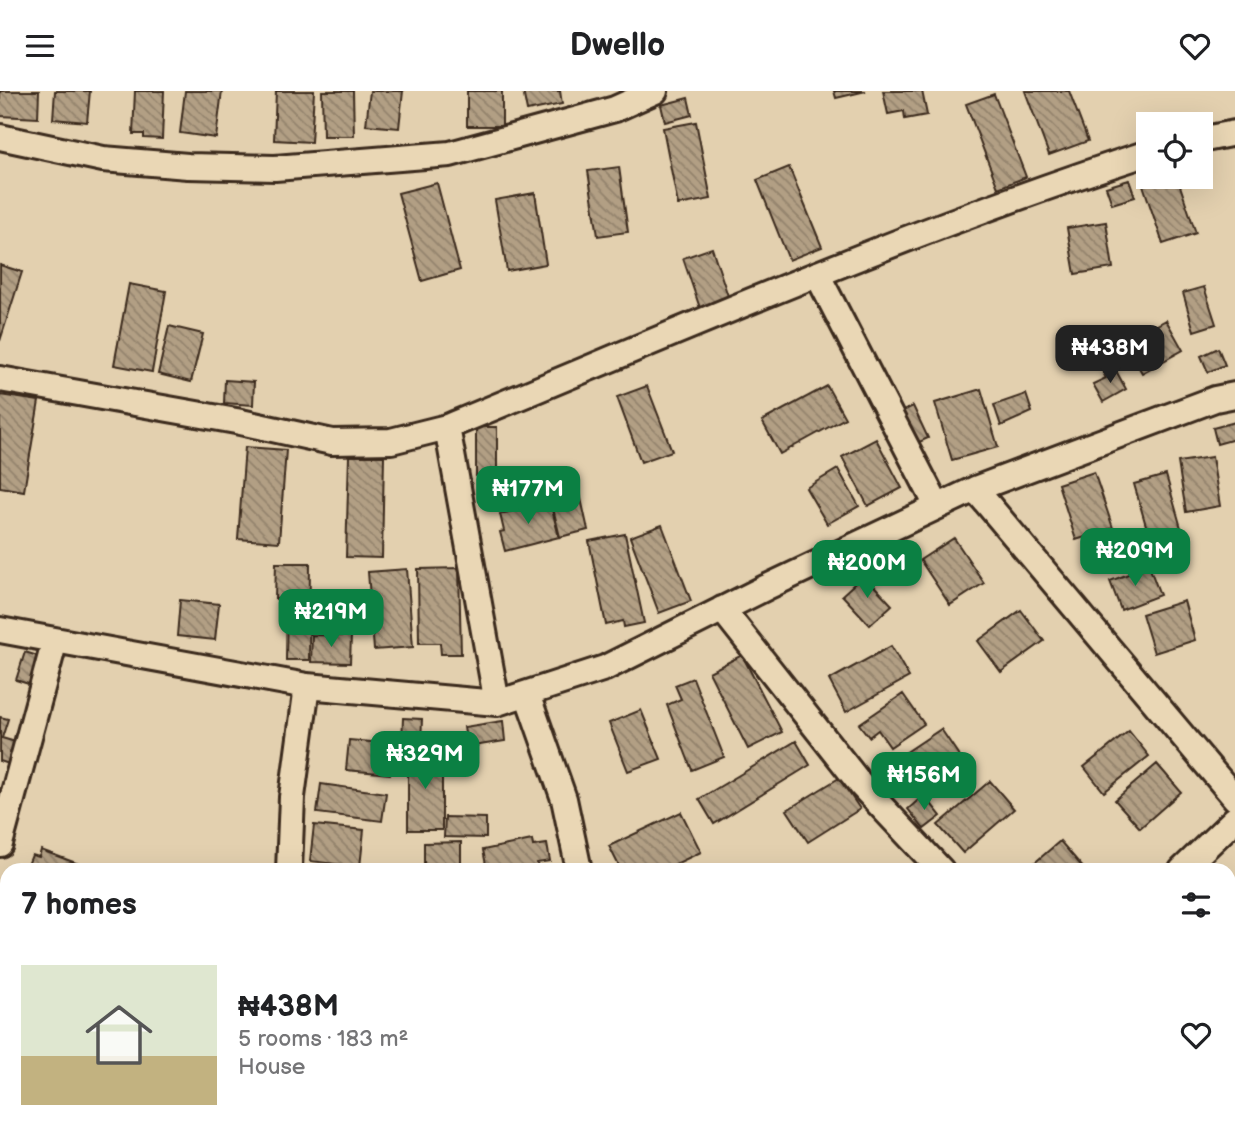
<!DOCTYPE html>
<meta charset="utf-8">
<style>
:root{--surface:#fff;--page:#f2f2f2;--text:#202124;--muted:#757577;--accent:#0b8043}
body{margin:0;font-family:"Balsamiq Sans",sans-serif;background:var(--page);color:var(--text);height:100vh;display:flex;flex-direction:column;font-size:26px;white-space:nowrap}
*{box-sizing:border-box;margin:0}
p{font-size:23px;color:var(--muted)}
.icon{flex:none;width:38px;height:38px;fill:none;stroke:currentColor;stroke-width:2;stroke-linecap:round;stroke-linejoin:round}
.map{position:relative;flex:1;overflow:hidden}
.drawer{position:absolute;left:0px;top:772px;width:1236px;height:275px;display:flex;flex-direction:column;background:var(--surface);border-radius:21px 21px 0 0;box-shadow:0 7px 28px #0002}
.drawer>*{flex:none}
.tools{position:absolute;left:1136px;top:21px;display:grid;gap:14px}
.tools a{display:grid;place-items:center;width:77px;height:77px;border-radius:0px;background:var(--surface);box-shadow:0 7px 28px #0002;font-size:35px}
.price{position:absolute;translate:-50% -60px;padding:0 16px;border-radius:14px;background:var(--accent);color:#fff;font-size:23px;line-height:46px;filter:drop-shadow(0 2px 4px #0008)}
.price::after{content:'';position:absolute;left:50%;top:42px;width:21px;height:16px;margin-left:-10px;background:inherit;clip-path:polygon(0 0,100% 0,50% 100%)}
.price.active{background:#222;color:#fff}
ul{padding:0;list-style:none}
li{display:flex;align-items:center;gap:21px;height:175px;padding:0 21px}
li span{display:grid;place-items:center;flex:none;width:196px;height:140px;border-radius:0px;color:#555}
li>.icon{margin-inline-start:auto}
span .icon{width:84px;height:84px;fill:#fffc;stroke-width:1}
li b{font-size:30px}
h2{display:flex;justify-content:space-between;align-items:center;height:84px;padding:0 21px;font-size:30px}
header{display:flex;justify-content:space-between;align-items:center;height:91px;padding:0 21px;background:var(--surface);font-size:32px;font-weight:600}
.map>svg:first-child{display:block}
</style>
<header><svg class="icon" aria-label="menu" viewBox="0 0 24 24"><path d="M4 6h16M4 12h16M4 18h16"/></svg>Dwello<svg class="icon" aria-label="heart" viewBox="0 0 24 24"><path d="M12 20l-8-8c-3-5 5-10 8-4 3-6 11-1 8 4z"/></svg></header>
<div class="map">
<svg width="1235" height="1046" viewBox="0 0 1235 1046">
<defs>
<pattern id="building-back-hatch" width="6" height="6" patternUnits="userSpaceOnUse" patternTransform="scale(1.75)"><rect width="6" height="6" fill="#b29f84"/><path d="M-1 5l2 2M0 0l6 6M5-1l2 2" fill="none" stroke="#92826b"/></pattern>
</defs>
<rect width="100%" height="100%" fill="#e3d0af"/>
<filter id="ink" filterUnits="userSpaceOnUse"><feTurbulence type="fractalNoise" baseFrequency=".0143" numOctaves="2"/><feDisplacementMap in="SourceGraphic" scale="14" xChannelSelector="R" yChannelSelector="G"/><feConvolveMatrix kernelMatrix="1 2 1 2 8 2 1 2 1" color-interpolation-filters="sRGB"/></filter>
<g filter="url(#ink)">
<path fill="url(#building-back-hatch)" stroke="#3b2a1e" stroke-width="2" d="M0,0H39L38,27L0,25Z
M55,0H90L87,31L53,28Z
M135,0H164L162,48L144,47V43H133Z
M185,0H222L216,47L180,42Z
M276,0H314L311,51L274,49Z
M322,0H353L354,45H323Z
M370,0H403L399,37L366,34Z
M467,0H502V35H467Z
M523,0H560L562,13L527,20Z
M834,0H866L836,7Z
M883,0H922L927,24L905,28L904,20L888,23Z
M1025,0H1069L1088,50L1049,64Z
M994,3L1026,86L998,97L966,13Z
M688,7L692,24L665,31L661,14Z
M696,31L711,108L678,114L663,37Z
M619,76L628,141L598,145L588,80Z
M789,76L822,156L789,169L757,89Z
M1158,86H1177L1196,142L1163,153L1142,91Z
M1129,89L1135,106L1112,113L1106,96Z
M437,92L460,179L422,190L398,102Z
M535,102L546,173L507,180L495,109Z
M1106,131L1113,177L1075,183L1067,137Z
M712,157L729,208L700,217L683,167Z
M0,174L22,181L0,250Z
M129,193L166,200L152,281L114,274Z
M1204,196L1216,233L1194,240L1183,202Z
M1166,229L1183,259L1142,282L1125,252Z
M169,235L203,243L191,291L158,283Z
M1104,242L1118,266L1102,275L1089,251Z
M1218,257L1225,274L1208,281L1201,265Z
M1114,276L1126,298L1103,311L1093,293L1106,287L1103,282Z
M225,289L254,291L253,314L224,312Z
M647,295L672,360L641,371L617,306Z
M827,295L845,327L780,363L762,330Z
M981,298L998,356L952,369L935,312Z
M1026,303L1032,321L1001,335L994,314Z
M0,304L39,310L24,400L0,396Z
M913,315L928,347L913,354L897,323Z
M1235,331V348L1217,353L1213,337Z
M476,336H497V385H476Z
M876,348L902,397L868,415L842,366Z
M245,356L286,359L279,451L238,448Z
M349,365H384L382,467L346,466Z
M1212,366L1220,415L1186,421L1178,371Z
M838,378L859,415L827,433L806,397Z
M1094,381L1113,437L1076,449L1058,393Z
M1166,384L1183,444L1151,452L1134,393Z
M580,403L588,439L560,446L551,409Z
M550,411L559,446L505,460L500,441L504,440L500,423Z
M662,434L691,510L659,522L630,446Z
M625,443L644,532L624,536L623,530L606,534L589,450Z
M954,447L984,492L950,514L920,469Z
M276,472H310L309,569H286L287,508H275Z
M1149,475L1160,504L1121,519L1110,490Z
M459,477L461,563H441L440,552H419L418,478Z
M407,478L413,556L374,559L368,481Z
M864,484L892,514L870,534L842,504Z
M180,509L219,513L215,549L177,545Z
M1184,510L1195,549L1154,562L1142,523Z
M1021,519L1044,550L1001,581L978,550Z
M312,544L351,545L350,572L311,571Z
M891,555L909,586L846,621L829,589Z
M25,561L47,568L38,596L16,589Z
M742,564L782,641L748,658L709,581Z
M693,587L724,666L692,679L667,614L681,608L675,594Z
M903,603L924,633L890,656L878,639L869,646L859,633Z
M641,619L661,668L628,680L609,632Z
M0,626L8,628L2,647L19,652L12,674L0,670Z
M403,627L422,628L421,652L402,651Z
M503,630L505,650L467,656L464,636Z
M941,638L962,669L917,699L896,668Z
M1129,640L1149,665L1104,701L1084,676Z
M349,649L393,653L390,683L346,679Z
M796,650L810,674L714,733L699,708Z
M408,661H442V739H408Z
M1157,673L1181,701L1140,737L1115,709Z
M839,687L860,718L808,751L787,719Z
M990,690L1014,718L963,762L938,734Z
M321,693L386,702L382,730L317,722Z
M924,704L941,725L924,738L908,718Z
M681,721L701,761L663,779H621L609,755Z
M445,726L486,727V747L444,746Z
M314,734L364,739L360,776L310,770Z
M532,749L533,755L547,753L550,770L537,772L538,779H487L483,759Z
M1060,750L1085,779H1037L1032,774Z
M461,751V779H424V752Z
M41,759L84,775L83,779H26L32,764L39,766Z
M7,846V884L0,881V869L3,861L1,860Z
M1235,886V916L1228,908V892Z
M0,902L7,904V937L0,935Z
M1235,1025V1046H1216L1214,1043L1218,1040H1228V1031Z
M64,1040H81L80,1046H63Z
M1075,1040H1115L1109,1046H1069Z"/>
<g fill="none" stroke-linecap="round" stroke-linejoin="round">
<g stroke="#3b2a1e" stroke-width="30">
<path id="street" d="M0,46L103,68L188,75L275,77L450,63L615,18L655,0
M1200,49L1235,42
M817,183L937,415
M0,288L236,330L332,351L391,350L447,336C678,241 909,139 1148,62
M447,336L497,612
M975,398L1235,707
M722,518L862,695L941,779
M0,539L307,595L497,612L605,577L767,496L975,398L1215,308L1235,304
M527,603L564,708L579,779
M0,753L55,549
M289,779L292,706L307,595
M1182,779L1235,728
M0,1010L7,1011
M181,1040L237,1046
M639,1040L641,1046
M888,1040L895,1046
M1181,1040L1186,1046
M795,1046L812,1040"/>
</g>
<use href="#street" stroke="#ead7b5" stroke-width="24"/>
</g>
</g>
</svg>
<div class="tools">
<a><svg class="icon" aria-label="locate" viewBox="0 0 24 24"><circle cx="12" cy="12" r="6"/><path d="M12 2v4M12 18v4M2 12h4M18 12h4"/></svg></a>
</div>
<b class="price active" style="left:1110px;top:294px">₦438M</b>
<b class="price" style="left:528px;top:435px">₦177M</b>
<b class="price" style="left:1135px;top:497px">₦209M</b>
<b class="price" style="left:867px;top:509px">₦200M</b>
<b class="price" style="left:331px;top:558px">₦219M</b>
<b class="price" style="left:425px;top:700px">₦329M</b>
<b class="price" style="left:924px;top:721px">₦156M</b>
<section class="drawer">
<h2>7 homes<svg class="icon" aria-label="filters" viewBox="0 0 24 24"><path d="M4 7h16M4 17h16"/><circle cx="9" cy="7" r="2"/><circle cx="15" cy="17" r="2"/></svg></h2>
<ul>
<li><span style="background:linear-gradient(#dfe7d0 65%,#c2b280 0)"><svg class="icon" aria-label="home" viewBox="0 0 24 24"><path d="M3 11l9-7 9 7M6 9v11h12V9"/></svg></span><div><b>₦438M</b><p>5 rooms · 183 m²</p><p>House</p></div><svg class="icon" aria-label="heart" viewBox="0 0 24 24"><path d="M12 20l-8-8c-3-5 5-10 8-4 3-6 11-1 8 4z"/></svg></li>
</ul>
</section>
</div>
